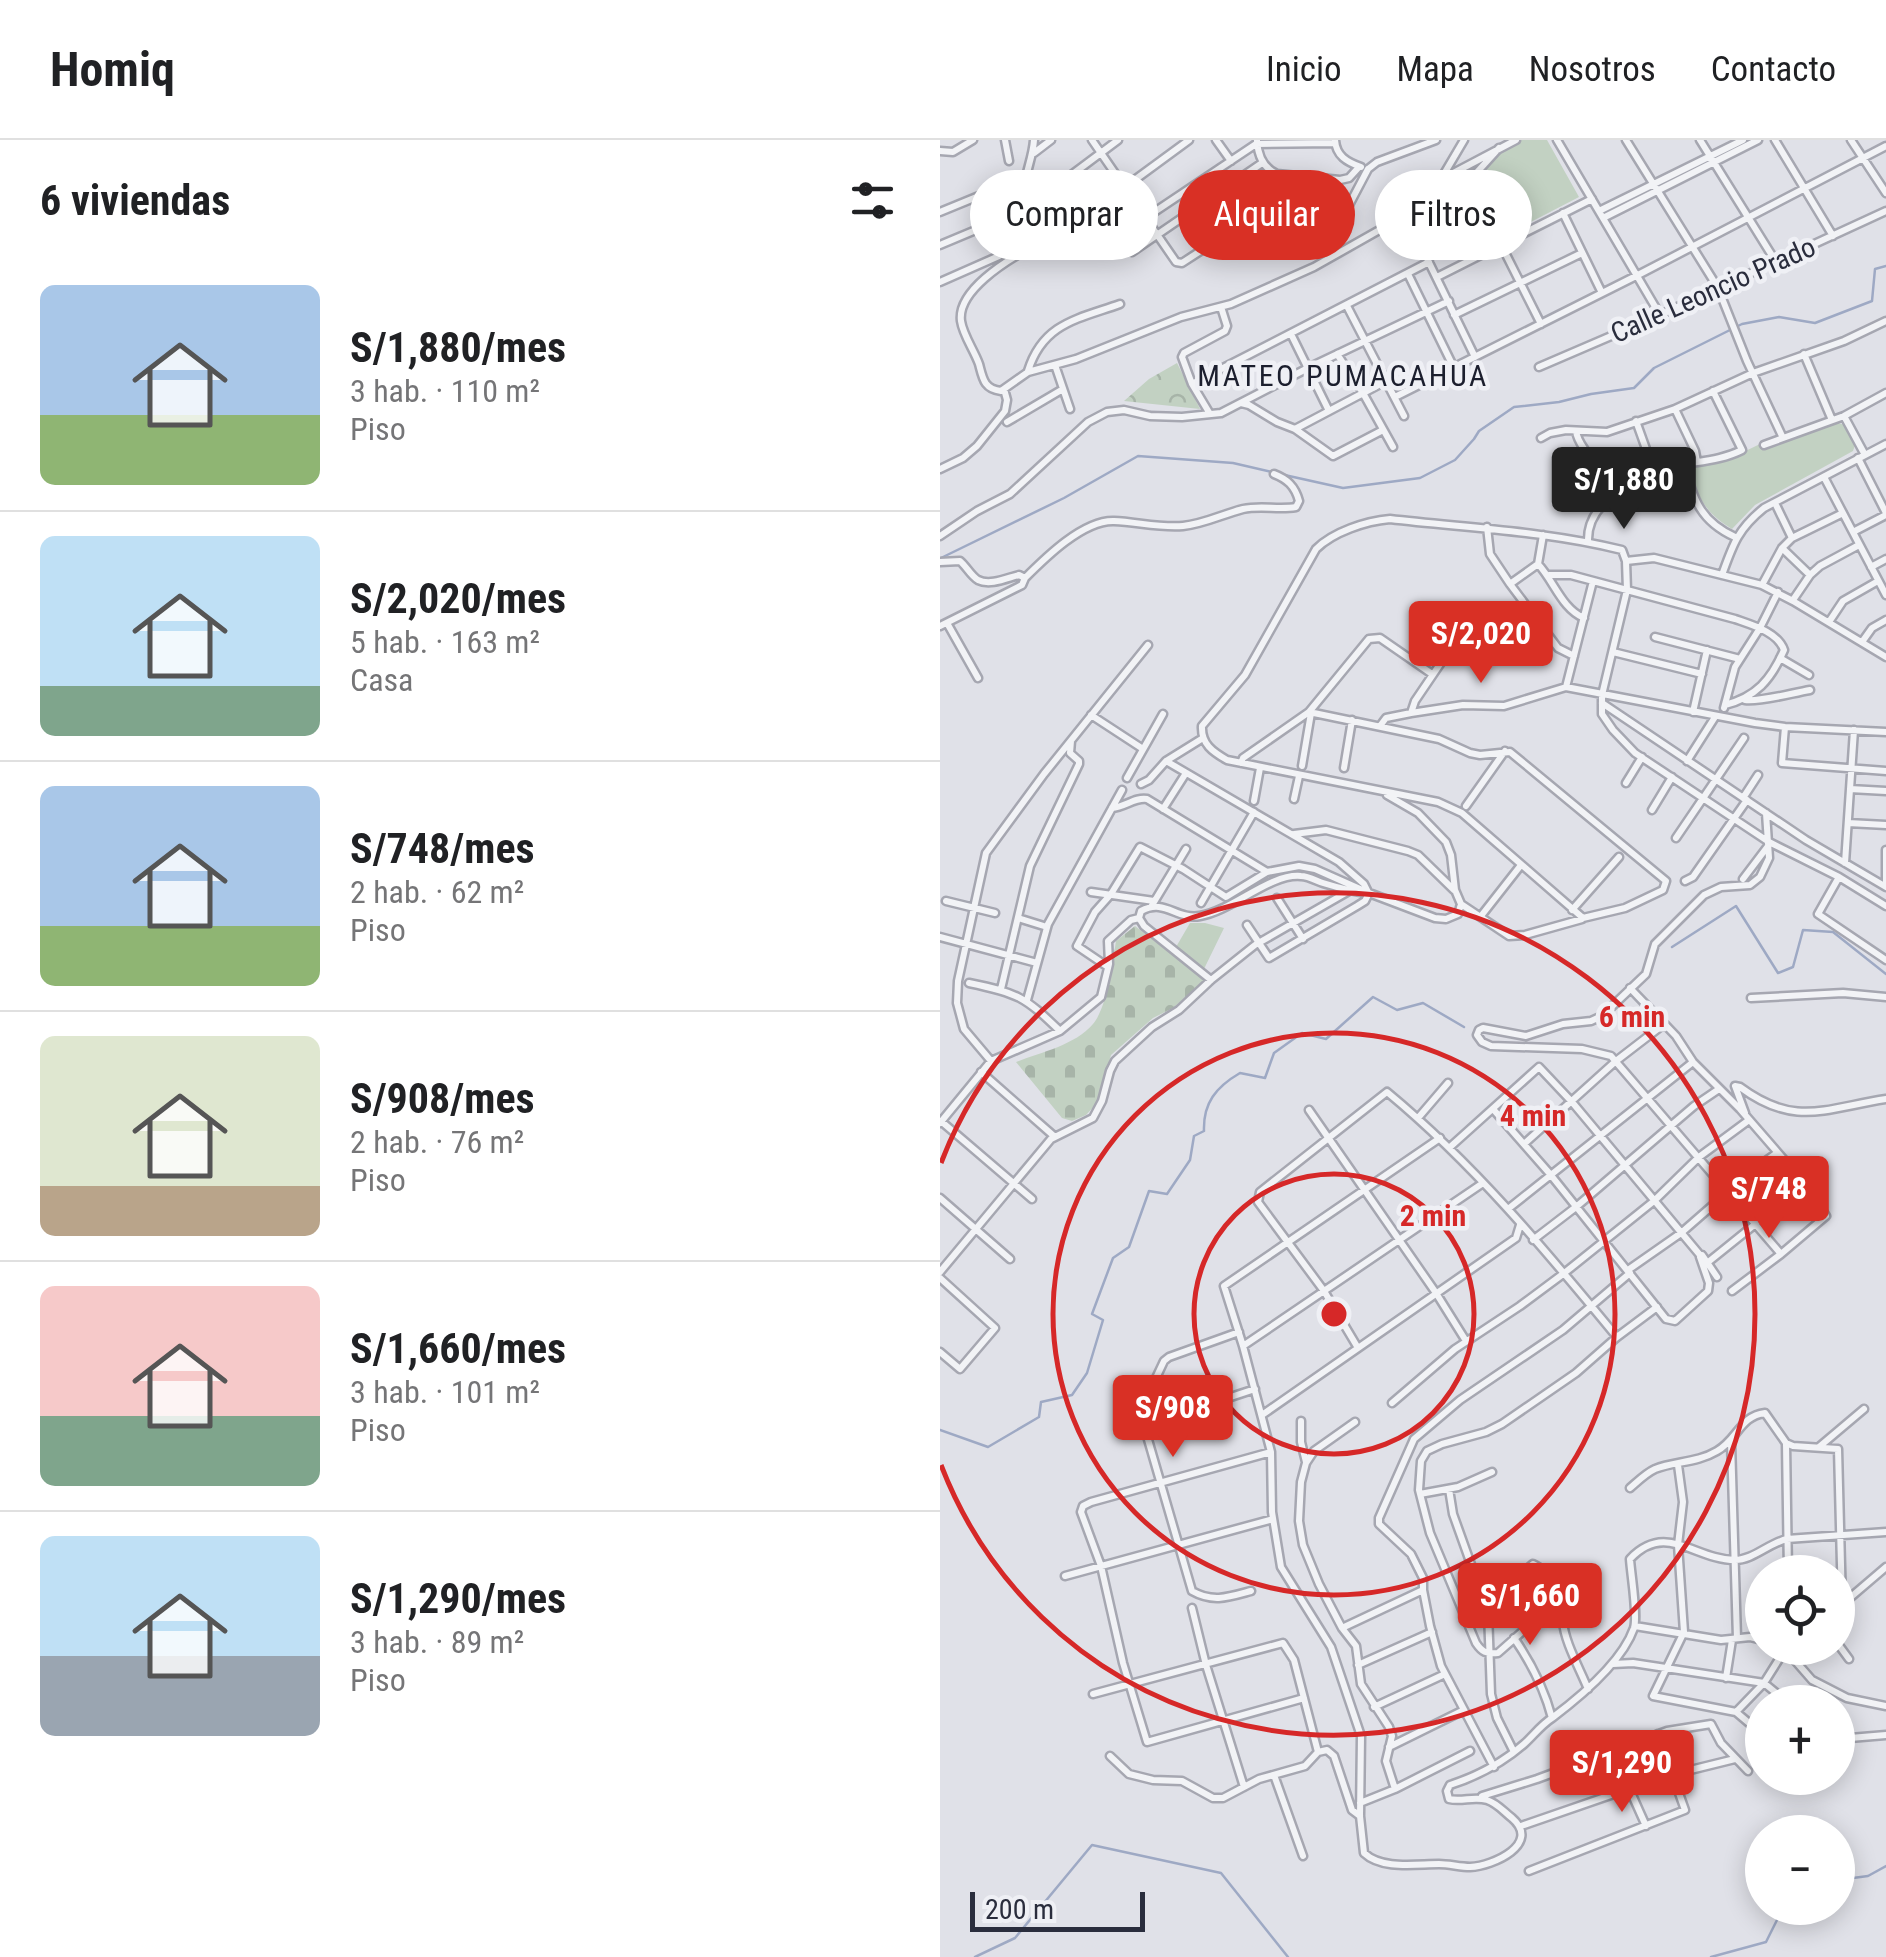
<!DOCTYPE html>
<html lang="es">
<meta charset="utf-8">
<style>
:root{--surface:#fff;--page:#f6f6f6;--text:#202124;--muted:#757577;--line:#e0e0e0;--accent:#d93025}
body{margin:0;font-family:"Roboto Condensed",sans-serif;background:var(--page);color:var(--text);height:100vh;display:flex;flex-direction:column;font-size:38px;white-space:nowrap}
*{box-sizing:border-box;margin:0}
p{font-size:32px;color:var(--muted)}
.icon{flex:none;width:55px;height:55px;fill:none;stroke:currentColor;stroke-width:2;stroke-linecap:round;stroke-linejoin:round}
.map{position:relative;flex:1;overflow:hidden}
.drawer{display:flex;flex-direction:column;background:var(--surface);width:940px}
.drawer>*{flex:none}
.guide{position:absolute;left:30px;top:30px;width:765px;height:90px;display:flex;gap:20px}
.tools{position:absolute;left:805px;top:1415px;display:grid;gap:20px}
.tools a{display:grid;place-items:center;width:110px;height:110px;border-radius:50%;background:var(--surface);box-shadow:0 5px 25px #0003;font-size:50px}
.scale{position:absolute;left:30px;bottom:25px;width:175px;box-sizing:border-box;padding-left:10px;border:5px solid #2a2d3d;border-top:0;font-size:28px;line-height:35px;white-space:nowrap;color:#2a2d3d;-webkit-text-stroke:8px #eff0f5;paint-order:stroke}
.price{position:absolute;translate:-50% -85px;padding:0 22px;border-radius:10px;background:var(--accent);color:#fff;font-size:32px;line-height:65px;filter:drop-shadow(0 2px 5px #0008)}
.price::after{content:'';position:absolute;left:50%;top:60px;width:30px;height:22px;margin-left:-15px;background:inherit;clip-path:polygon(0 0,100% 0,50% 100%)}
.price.current{background:#222;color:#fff}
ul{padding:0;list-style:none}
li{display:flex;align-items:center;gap:30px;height:250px;padding:0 40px}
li+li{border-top:2px solid var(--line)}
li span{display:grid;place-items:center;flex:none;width:280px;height:200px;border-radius:15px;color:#555}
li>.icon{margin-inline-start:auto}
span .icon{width:120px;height:120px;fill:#fffc;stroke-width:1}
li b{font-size:42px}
h2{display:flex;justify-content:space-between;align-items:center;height:120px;padding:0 40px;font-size:42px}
.pill{padding:0 35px;border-radius:45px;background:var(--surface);box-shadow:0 5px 25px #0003;font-size:35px;line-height:90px}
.pill.current{background:var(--accent);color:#fff}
header{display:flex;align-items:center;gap:60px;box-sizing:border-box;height:140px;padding:0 50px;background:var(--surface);border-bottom:2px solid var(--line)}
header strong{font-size:48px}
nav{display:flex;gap:55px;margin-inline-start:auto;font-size:35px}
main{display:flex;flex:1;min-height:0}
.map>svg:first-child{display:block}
</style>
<header>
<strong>Homiq</strong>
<nav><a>Inicio</a><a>Mapa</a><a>Nosotros</a><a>Contacto</a></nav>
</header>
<main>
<section class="drawer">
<h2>6 viviendas<svg class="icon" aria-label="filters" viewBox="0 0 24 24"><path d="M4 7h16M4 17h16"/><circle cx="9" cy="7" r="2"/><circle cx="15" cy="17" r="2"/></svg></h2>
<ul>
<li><span style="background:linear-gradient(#a9c7e8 65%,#8fb573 0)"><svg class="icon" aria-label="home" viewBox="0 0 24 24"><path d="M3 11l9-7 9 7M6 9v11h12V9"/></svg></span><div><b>S/1,880/mes</b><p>3 hab. · 110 m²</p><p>Piso</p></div></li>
<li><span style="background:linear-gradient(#bfe0f5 75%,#7fa58c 0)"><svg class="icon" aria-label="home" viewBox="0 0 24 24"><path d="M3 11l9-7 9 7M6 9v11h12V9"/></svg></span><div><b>S/2,020/mes</b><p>5 hab. · 163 m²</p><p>Casa</p></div></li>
<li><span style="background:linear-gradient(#a9c7e8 70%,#8fb573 0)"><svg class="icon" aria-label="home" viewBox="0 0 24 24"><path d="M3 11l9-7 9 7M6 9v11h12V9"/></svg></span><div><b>S/748/mes</b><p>2 hab. · 62 m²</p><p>Piso</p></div></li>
<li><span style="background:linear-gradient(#dfe7d0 75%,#b9a48a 0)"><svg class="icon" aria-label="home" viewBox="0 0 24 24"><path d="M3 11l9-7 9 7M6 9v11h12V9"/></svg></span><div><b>S/908/mes</b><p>2 hab. · 76 m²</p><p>Piso</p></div></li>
<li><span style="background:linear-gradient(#f6c9c9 65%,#7fa58c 0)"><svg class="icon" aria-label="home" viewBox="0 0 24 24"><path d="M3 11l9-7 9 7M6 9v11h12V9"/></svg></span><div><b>S/1,660/mes</b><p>3 hab. · 101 m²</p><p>Piso</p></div></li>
<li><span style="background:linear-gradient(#bfe0f5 60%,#9aa5b1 0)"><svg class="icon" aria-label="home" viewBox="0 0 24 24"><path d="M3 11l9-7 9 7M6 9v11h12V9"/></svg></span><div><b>S/1,290/mes</b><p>3 hab. · 89 m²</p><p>Piso</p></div></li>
</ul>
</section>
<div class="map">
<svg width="946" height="1817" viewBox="0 0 946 1817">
<defs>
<pattern id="cemetery-stones" width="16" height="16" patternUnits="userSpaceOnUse" patternTransform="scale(2.5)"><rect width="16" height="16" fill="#c2d1c2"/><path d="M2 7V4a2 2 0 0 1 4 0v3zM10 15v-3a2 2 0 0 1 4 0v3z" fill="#a7b4a8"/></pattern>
<pattern id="park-crowns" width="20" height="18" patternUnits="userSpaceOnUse" patternTransform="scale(2.5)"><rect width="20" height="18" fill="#c2d1c2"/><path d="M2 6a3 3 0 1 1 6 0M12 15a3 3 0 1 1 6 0" fill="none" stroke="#a7b4a8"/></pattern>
</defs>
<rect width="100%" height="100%" fill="#e0e1e8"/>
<path fill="url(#cemetery-stones)" d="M195,786L265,840L233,868L213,878L171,915L159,961L146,975L132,981L122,978L76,922C102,912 135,905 153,884C167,868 173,821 176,801Z"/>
<path fill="url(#park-crowns)" d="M237,223L260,269L184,261L209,239Z"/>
<path fill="#c2d1c2" d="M582,0H607L639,57L562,97L533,41L560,11Z
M898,283L905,285L915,305L913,311L815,365L792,389C764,372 759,358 748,328L791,318L820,304L824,309Z
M250,783H265L284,788L263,831L236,807Z"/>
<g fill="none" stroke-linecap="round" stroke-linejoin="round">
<path stroke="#9ea9c4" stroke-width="2.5" d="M340,334L403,348L480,338L515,320L534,299L539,291L574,267L619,262L651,254L694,248L714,228L802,184L839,177L875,183L932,161L935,129L946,126
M1,418L124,358L198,316L293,323L332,332
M732,807L796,766L838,833L853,827L863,790L893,792L946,834
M0,1290L48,1307L99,1277L101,1262L132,1255L147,1233L163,1180L152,1174L173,1118L189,1107L209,1051L227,1054L250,1020L254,996L264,991C263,963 276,947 300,933L325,938L334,913L362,893L386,899L433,857L457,870L483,863L524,887
M898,1740L928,1736L946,1726
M35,1817L75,1798L152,1705L281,1733L348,1817
M771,1817L826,1802L843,1768"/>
<g stroke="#a6a7b1" stroke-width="11">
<path id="minor" d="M65,0L69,21
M94,0C93,17 85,33 84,50C83,70 92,89 88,109C66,121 17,151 21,181C23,195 34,210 39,224C43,239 44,249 61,251L88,232L136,219L241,177L291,164L374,127L480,67L501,39L524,0
M152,0L236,122L242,123L345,56
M276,0L291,21
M395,0C396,16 407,22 421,27
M617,0L720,175
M686,0L778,148L807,221L843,298
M760,0L836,122
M835,0L893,96
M911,0L946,53
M317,1C318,16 323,28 337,34L400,40L409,38L419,27
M559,8L529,41L601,184
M0,11L13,12L33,0
M94,13L111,0
M428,29L437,22L496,0
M330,31L357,70
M502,39L576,0
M408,67L428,29
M659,71L803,0
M0,72L85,37
M623,73L662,153
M663,78L818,0
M180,95L316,4L394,3
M90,100L185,47L249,0
M0,105L86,69L178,0
M192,112L322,23
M468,134L514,228
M497,137L652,59
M0,142L59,116
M407,166L464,276
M514,175L642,113
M351,194L389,271
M397,214L423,253L453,307
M864,214L892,280
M535,217L478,100L481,95L542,66
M115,225L130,269
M599,227L720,175L946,71
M88,231C103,183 138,179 180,164
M252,244L489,122
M455,257L696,136L946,6
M301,263L309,265L337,282L355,289L393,316L443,290
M735,269L755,311L757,322
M270,274L252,244L242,217L244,213L285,191L287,186L281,167
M904,276L925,315
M696,281L715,334
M67,282L123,249
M355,289L446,241
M636,291C638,305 647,309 650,320L647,329L637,337
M601,298L610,293L626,290L667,292L735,269L813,233L904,201L946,181
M824,305L904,276L946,253
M918,318L946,373
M744,325C754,360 760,381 795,397
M0,329L23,318L37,306L65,271L67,260L64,249
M884,337L946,455
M835,363L852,398
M547,387L550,414L570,444L618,508L634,516
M913,392L946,375
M0,396L37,371L70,354L148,282L167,272L184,270L210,276L242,277L281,273L368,228L509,161
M648,401C647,366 681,348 710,336C719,332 730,326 740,325C761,321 782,320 802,310L773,251
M842,408L870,435
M686,421L714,418L822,445L853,461L946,517
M0,422L20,421C26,426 31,436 38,440C50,446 67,438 79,435L85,438
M598,424C614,441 622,469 644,478
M931,427L946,419
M609,435H631L795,479C812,485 838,492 844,510C831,540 816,557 785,565
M782,435C793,404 798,389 824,368L946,304
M570,444L598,424L603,395
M822,445L842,408L852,398L903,373
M853,460L870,435L880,426L919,405
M889,482L903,461L938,441
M7,483L38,538
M0,486L82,445L85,438C105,418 143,380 174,381C197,382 220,388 243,386C264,384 283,374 303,369C321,365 338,370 356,367L359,361C355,346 347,339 334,334
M499,490L533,514
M715,497L800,519
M922,502L932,488L946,480
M673,512L762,534
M840,518L869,535
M626,547L653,441
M805,560C821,562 852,553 870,550
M662,563L866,700L946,747
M784,568L795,527L820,488L838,452
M369,572L499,599L530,613L540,615L570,612L726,741L723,750L685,768L643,778L522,673L498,662L287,620C273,612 261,604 262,586L305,535L376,409C393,392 426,381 450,379C527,388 606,391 682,410L686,421L687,450L662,555V574L673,590L695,613L829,702L899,737L946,766
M753,572L767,510
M471,573L475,561L515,502
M151,575L203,609
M440,586L446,578L471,573L523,565L564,566L626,547L815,583L845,587L946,592
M845,587L842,623L946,631
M226,621L399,722L424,744L428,752
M747,621L775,577
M301,623L303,618L369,572L429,499L440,498L492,534
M362,626L371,573
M404,628L412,580
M187,638L223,574
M686,643L702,617
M201,644L209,640L226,621L263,598
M910,649L946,651
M446,652L447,655L478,673L506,702L511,715L515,750L521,764L569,796L585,795L642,779
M803,658L818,635
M354,659L359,636
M314,661L320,628
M526,666L565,611
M172,668C185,667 195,657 207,659L327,732L359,726L375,729L429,753L495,778L506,779L518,774L521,764
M223,669L246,633
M712,670L732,637
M826,673L829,718L820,737L810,745L781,747L764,755L715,804L706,834L662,876L651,881L623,884L586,896L543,888L539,890L537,895L542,902L551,906L642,909L671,916L841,1114
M908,683L946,685
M354,694L386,690L468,711L478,715L514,750
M736,698L804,598
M905,723L914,590
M899,737L878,774L946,820
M803,739L828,706
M745,741L753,737L807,660
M946,746V710
M151,752L214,761
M337,758L363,799
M6,761L55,773
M261,763L314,672
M211,767L246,709
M632,770L679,717
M541,776L581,725
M78,778L107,787
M199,778L204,786L271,840
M307,785L329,818L417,766L425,761L429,753
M0,797L97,823
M168,827L137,806L155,772L171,754L200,707L243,729L286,757L327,732
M29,843C78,853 85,857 120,891
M690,848L736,896L753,922L800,969L865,1044L886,1076L841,1114L792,1151
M61,849L90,726L139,624V621L130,613L131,601
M811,858L903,853L946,857
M87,860L108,784L182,650
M51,921L24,889L17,863L18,841L46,713L104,634L208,505
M41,932L115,997
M553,969L610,1034L726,1179L735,1181L768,1151L769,1143L760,1117
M369,970L496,1153L526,1201
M805,973L795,946L800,947C855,988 886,968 946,959
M478,978L508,943
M2,982L92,1059
M0,983L51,921L120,891L161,857L169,824L168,801L191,780L199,778L201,771C225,758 236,780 260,776C292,771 330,733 361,736C368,736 377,741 383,743C399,748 413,752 429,753
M500,998L284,1146L303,1206L331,1312L332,1372L341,1427L391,1507L421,1596L420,1676L424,1713C442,1730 476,1724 499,1724C509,1724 520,1727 530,1727C553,1726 602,1704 572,1678C564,1672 557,1663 547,1660C534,1656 522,1662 509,1659L507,1651L510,1645C538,1636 561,1624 584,1604C593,1596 601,1585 612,1578C640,1557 682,1522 694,1488C698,1475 691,1435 690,1419C726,1381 755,1420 795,1420C813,1420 829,1403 847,1399L946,1392
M584,1004L676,921L724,884
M509,1008L599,927L632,962L760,1115H762L777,1137
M0,1058L70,1119
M568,1069L753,922
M593,1100L636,1067L754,966L779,949
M767,1123L865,1044
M688,1130L741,1093L812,1031L837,1013
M0,1132L111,999L153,978L162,961L170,931L175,921L212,887L239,870L271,840L315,805L409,751
M0,1138L55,1188L20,1229L0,1212
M299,1192L229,1217L224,1221L200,1272L252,1451C273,1463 289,1457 311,1451
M303,1206L543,1043
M418,1208L384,1151L318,1062L320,1052L447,952C534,1024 606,1111 677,1197
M452,1263L515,1209L580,1166L623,1134L714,1061L759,1017L809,980
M322,1275L576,1098L580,1085
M361,1281V1302L366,1322
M415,1282L374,1311L366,1323L361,1342L359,1381L363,1405L379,1444L402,1488L416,1506L421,1544L449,1587L452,1596L446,1621L455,1649
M203,1286L315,1249
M791,1302L797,1498
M846,1304L848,1432
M879,1307L924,1269
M331,1312L151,1362L143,1366L141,1372L161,1426L183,1523L207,1602L364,1558
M738,1325L743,1362L738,1405L744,1492L713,1556L796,1572L822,1594
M690,1348C697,1342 706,1333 715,1329C735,1321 757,1323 777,1311C798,1299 800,1276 825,1273L846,1303L853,1306L898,1309L902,1464
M509,1349L513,1374L548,1472L551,1554L557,1578L574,1612
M480,1354L518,1347L552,1332
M125,1436L333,1379
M626,1462L609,1468L558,1513C546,1514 542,1512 536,1503L490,1393L479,1350L481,1321L487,1311L502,1304L546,1292L562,1284L636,1233L677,1197L717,1167
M252,1468L266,1525L304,1647
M898,1468L946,1427
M548,1472L586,1430L593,1424C600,1427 619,1442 623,1449C629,1459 622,1470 623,1481C624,1501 640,1529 648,1549
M695,1486L781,1500L810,1497L822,1500
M402,1488L483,1450
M574,1498C592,1524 604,1548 612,1578
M898,1504L909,1519
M844,1508L872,1540L907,1558L946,1566
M673,1524L693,1523L824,1543L847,1562
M418,1525L492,1492
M786,1538L792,1500
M153,1554L343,1503L354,1520L378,1612
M434,1567L505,1534
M796,1572L824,1543L846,1508
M898,1599L946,1595
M449,1607L524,1570
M667,1611L689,1648L706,1686
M170,1616L189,1634L213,1640L242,1641L273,1658H283L319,1639L365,1626L378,1612L387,1610L394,1616L412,1670L420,1676
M554,1627L501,1526L490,1486L483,1450V1438L471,1414L439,1384V1378L474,1299L520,1260L623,1190L690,1133
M334,1635L363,1716
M542,1656L597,1639L727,1591L771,1584L781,1603L808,1631
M420,1663L455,1649L530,1611
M581,1686L726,1636L795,1619
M589,1731L745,1670L718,1594"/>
</g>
<use href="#minor" stroke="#f2f3f6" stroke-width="6"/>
</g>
<g fill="none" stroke="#d62828" stroke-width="5">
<circle cx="394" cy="1174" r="140"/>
<circle cx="394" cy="1174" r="281"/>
<path d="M1 1023A421 421 0 1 1 1 1325"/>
</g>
<g text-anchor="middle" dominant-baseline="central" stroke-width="9" stroke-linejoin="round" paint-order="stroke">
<g font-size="28" fill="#2a2d3d" stroke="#eff0f5">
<text transform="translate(773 150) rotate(-24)">Calle Leoncio Prado</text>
</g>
<g font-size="30" letter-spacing="2.5" fill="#1c1f2e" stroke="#eff0f5">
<text x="403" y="235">MATEO PUMACAHUA</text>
</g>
</g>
<circle cx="394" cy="1174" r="15" fill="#d62828" stroke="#eff0f5" stroke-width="5"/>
<g font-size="30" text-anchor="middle" font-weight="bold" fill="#d62828" stroke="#eff0f5" stroke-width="9" stroke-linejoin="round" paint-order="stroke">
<text x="692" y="887">6 min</text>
<text x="593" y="986">4 min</text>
<text x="493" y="1086">2 min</text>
</g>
</svg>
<div class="tools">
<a><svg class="icon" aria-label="locate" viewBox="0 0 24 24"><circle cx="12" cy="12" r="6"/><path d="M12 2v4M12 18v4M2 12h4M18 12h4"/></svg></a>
<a>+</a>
<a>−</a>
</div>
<div class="scale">200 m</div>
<b class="price current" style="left:684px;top:392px">S/1,880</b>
<b class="price" style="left:541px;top:546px">S/2,020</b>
<b class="price" style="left:829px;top:1101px">S/748</b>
<b class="price" style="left:233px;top:1320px">S/908</b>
<b class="price" style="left:590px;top:1508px">S/1,660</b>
<b class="price" style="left:682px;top:1675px">S/1,290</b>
<div class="guide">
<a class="pill">Comprar</a>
<a class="pill current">Alquilar</a>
<a class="pill">Filtros</a>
</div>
</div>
</main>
